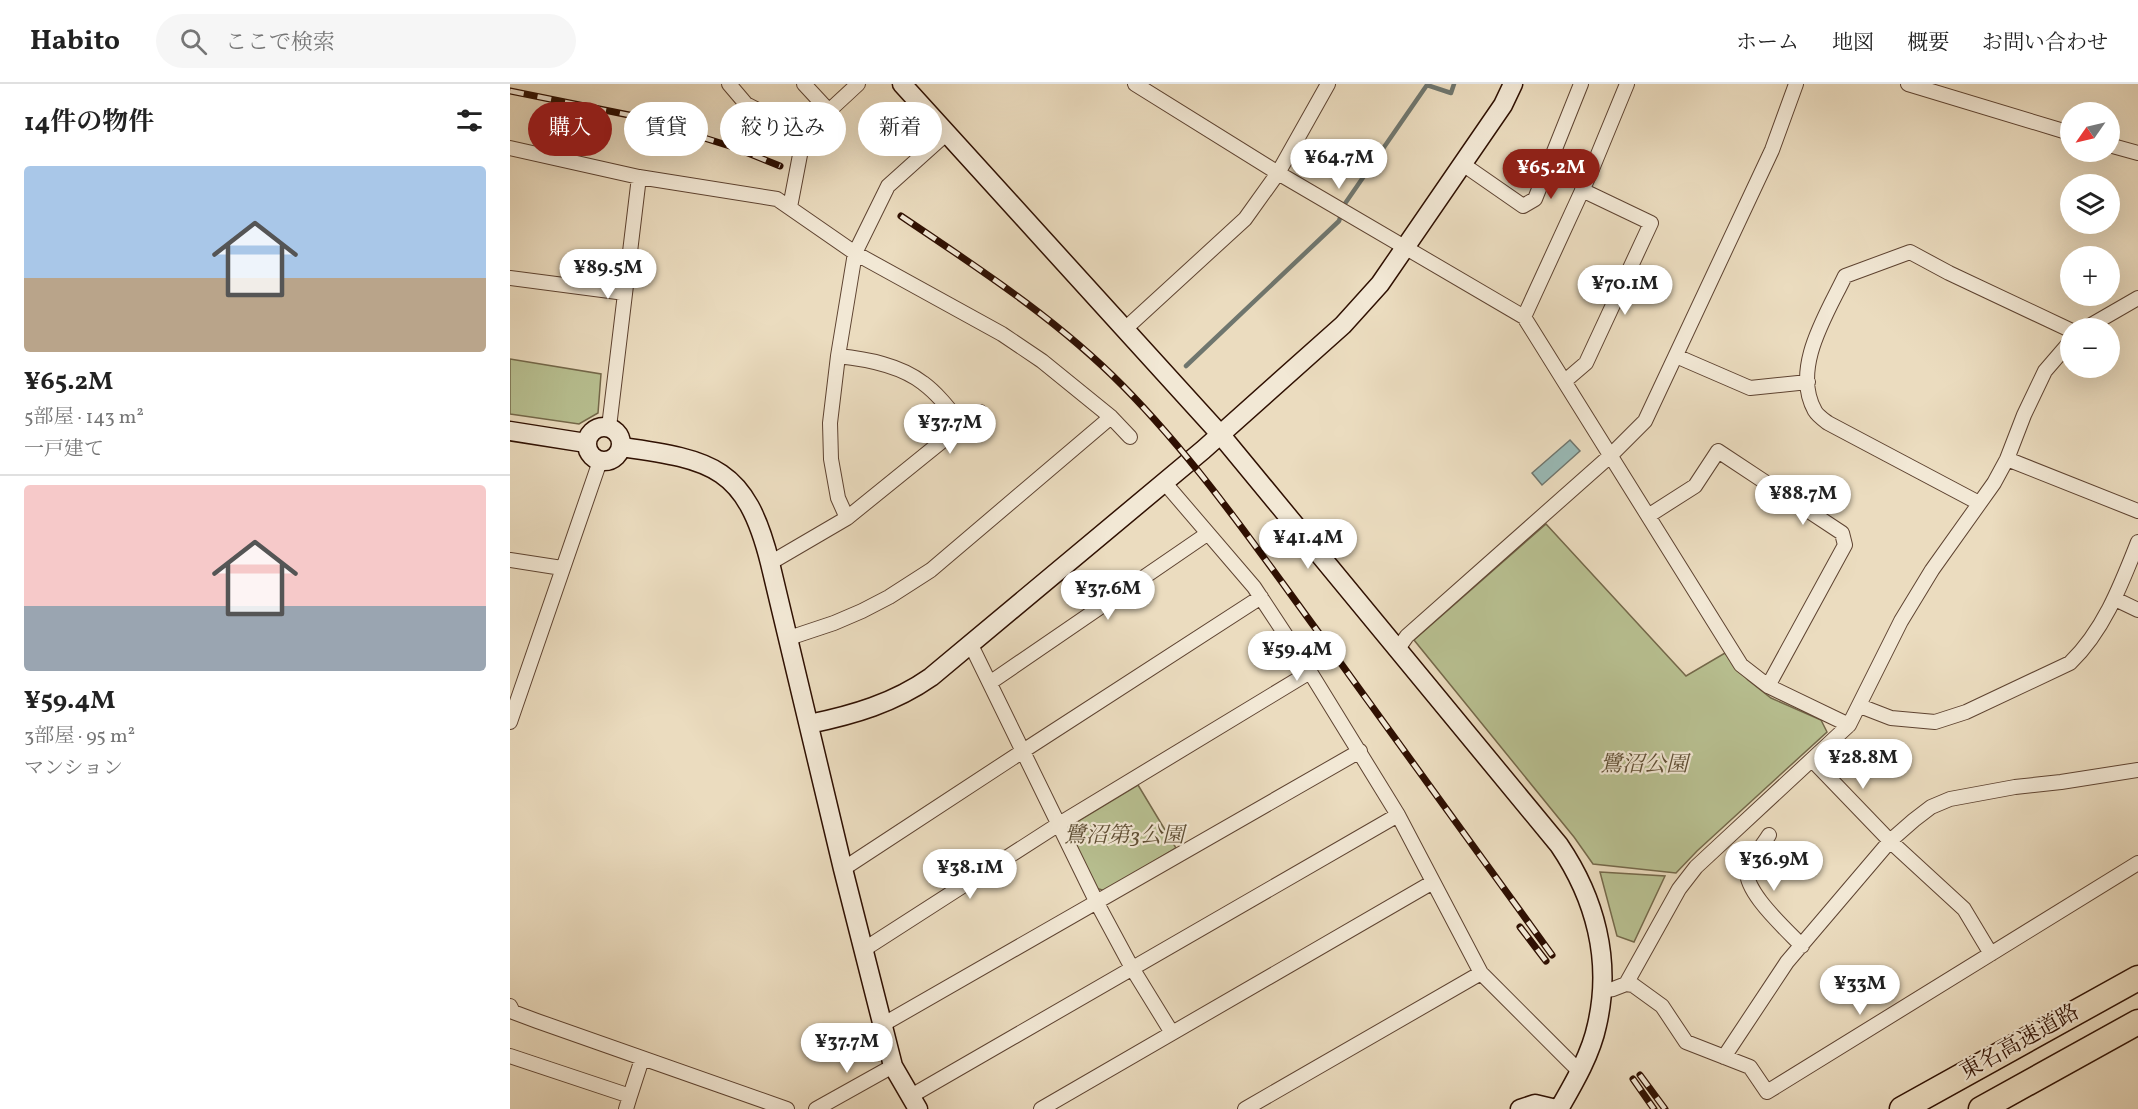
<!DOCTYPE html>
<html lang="ja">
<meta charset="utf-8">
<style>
:root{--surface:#fff;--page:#f6f6f6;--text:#222;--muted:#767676;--line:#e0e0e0;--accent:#8f2418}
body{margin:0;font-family:Vollkorn,"Noto Serif JP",serif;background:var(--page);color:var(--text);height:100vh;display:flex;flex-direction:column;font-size:22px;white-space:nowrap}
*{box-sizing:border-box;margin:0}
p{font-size:20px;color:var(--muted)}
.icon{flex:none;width:33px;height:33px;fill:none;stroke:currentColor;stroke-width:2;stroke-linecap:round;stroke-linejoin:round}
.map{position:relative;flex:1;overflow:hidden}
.details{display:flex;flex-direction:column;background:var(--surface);width:510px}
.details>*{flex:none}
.guide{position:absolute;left:18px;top:18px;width:570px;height:54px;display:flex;gap:12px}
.needle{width:39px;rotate:236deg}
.controls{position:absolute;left:1550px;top:18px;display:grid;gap:12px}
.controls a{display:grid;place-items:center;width:60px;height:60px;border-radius:50%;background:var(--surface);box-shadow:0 6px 24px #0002;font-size:30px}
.price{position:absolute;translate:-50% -51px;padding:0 14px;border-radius:21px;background:#fff;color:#222;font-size:20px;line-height:39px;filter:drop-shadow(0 2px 3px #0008)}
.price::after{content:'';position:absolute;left:50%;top:36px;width:18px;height:14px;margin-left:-9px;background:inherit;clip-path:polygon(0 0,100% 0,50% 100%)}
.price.current{background:var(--accent);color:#fff}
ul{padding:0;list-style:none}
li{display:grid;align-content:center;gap:12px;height:318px;padding:0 24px}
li+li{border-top:2px solid var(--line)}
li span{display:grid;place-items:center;height:186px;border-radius:6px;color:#555}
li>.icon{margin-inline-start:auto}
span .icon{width:108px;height:108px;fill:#fffc;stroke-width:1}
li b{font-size:26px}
h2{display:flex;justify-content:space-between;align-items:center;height:72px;padding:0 24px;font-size:26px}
.pill{padding:0 21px;border-radius:27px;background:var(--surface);box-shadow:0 6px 24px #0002;font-size:21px;line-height:54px}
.pill.current{background:var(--accent);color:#fff}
header{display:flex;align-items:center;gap:36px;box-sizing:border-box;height:84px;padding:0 30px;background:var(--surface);border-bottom:2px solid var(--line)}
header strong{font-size:28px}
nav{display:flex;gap:33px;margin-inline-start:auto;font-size:21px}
.search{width:420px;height:54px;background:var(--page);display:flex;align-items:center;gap:15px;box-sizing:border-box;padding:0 21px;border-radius:33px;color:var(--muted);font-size:22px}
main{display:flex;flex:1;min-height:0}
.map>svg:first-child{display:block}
</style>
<header>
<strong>Habito</strong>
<div class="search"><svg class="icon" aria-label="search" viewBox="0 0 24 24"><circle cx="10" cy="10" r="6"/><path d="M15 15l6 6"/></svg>ここで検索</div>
<nav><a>ホーム</a><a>地図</a><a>概要</a><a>お問い合わせ</a></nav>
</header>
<main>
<section class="details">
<h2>14件の物件<svg class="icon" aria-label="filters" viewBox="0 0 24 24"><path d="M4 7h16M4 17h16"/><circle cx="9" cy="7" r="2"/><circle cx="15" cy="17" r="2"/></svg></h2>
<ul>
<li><span style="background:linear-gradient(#a9c7e8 60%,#b9a48a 0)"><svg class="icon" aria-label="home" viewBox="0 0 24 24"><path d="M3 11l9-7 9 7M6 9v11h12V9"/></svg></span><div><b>¥65.2M</b><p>5部屋 · 143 m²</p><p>一戸建て</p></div></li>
<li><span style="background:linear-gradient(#f6c9c9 65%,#9aa5b1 0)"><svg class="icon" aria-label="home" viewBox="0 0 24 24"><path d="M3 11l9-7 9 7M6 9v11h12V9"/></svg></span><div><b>¥59.4M</b><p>3部屋 · 95 m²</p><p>マンション</p></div></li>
</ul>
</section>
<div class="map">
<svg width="1628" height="1025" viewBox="0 0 1628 1025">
<rect width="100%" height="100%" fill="#ebdcbf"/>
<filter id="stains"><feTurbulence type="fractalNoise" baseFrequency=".00333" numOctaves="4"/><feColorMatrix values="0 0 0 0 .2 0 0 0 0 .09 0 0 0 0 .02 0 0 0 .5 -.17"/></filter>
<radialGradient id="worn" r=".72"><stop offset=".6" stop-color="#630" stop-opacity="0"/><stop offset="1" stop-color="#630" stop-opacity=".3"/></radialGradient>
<path fill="#b8c091" stroke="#74684a" stroke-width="1.5" d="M0,275L91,290L88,329L69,340L0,330Z
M1036,440L1176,592L1215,569L1238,596L1261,614L1311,636L1317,648L1187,767L1166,789L1083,780L1064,753L904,556Z
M628,701L666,764L595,807L586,804L559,752L560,742Z
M1090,788L1155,792L1124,858L1107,852Z"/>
<path fill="#99bab6" stroke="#6f766e" stroke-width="1.5" d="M1060,356L1070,367L1032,401L1022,389Z"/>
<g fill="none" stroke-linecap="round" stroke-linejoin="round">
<path stroke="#6f766e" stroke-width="4.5" d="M676,282L829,137L834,121L917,1L941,9L944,0"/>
<g stroke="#5e4331" stroke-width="16">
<path id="street" d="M219,0L236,20L294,50
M294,0L319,27
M625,0L768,89L1014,233L1231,581L1258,602L1339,641
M1398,0L1560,49
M1599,61L1628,69
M0,64L129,93L267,115L345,169L492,250L532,277L601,333L620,353
M954,81L1013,122L1025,115L1071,0
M280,123L294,50L348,0
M0,194L115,209
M1014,233L1082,85L1117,0
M1576,244L1628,214
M615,245L735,135L768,89L818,0
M1166,272L1240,304L1298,298
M1055,297L1076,279L1141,139L1072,106
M452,341L470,328
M99,343L129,93
M1497,375L1628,427
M654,398L744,503L800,588L888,731L971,889L735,1025
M1469,419L1318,339C1314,336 1308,332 1305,327C1281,284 1317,230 1335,192L1400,168L1439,189L1560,246
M1138,432L1185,402L1208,367L1332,449L1335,461L1258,602
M337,434L328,414L321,375L320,339L328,272L345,169L378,102L437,49
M0,476L52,484
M260,479L337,434L452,341C440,326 428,310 413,299C390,281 357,275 328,272
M1605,515L1628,526
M279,554L324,539L352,527L379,513L421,486L601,333
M461,561L587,819L622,884L662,949
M887,566L897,552L1100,372L1135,337L1262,66L1286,0
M481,598L697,450
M1350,622L1381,634L1425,638L1456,628L1560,579C1594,546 1611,501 1628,458
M0,638L90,377
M1302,676L1380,757L1454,825L1481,870
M1259,751C1253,761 1243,772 1238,782C1229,804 1277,846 1292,862
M333,785L513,667L751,513
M353,866L549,740L800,588
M971,889L1069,987
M1116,900L1169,805L1186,783L1339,641L1391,537L1422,486L1484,399L1497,375L1514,331L1535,287L1560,258
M1091,907L1103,905L1116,900L1123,901L1152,922L1176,958L1240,983L1257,1008L1628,779
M0,922L3,928L27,937L277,1025
M372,941L850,667
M0,972L120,1012L116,1025
M1214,973L1277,878L1380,757L1404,736L1421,723L1440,715L1505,703L1551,698L1628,686
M120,1012L132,975
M401,1012L888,731
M306,1025L383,982
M531,1025L923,798"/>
</g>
<g stroke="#2f1002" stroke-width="21">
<path id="secondary" d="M392,0L710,350L1049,761C1085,814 1102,876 1087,941C1081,970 1064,999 1049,1025
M77 360a17 17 0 1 1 34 0a17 17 0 1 1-34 0Z
M0,347L76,359
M112,363C203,376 236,383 260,479L333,785L383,982L408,1025
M299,640C343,631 384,619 421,593L693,366L833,241L870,200L993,21L1003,0
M1010,1025L1025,1020L1046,1025"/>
</g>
<g stroke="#2f1002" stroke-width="27">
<path id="highway" d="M1392,1025L1628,894
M1471,1025L1628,938"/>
</g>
<use href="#street" stroke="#f2e8d5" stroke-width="14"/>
<use href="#secondary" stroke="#f2e8d5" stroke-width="18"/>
<use href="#highway" stroke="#ebdcbf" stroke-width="24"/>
<g stroke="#2f1002" stroke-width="7">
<path id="rail" d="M0,7L124,32L223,63L270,82
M391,132C468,184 547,235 613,302C689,379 750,469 814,556C890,661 966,766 1042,871
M1010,843L1036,877
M1130,991L1155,1025
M1123,995L1144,1025"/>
</g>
<use href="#rail" stroke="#f2e8d5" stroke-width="4.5" stroke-dasharray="14" stroke-linecap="butt"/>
</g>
<g text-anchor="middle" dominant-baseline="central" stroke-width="4.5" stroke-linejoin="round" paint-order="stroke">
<g font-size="22" font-style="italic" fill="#5f4e34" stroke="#f2e8d5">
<text x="1134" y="681">鷺沼公園</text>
<text x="614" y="752">鷺沼第3公園</text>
</g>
<g font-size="22" fill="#2f1002" stroke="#f2e8d5">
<text transform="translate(1510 959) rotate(-29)">東名高速道路</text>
</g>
</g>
<rect width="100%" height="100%" filter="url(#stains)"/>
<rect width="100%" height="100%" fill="url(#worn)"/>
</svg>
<div class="controls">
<a><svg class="needle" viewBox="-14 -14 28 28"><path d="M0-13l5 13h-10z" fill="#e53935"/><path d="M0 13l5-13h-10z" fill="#767676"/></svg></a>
<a><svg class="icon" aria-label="layers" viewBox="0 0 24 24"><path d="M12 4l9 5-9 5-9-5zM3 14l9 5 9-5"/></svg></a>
<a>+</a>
<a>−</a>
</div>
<b class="price" style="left:829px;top:106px">¥64.7M</b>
<b class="price current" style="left:1041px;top:116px">¥65.2M</b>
<b class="price" style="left:98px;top:216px">¥89.5M</b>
<b class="price" style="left:1115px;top:232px">¥70.1M</b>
<b class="price" style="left:440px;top:371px">¥37.7M</b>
<b class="price" style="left:1293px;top:442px">¥88.7M</b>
<b class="price" style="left:798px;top:486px">¥41.4M</b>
<b class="price" style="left:598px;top:537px">¥37.6M</b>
<b class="price" style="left:787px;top:598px">¥59.4M</b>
<b class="price" style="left:1353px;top:706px">¥28.8M</b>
<b class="price" style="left:1264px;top:808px">¥36.9M</b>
<b class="price" style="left:460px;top:816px">¥38.1M</b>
<b class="price" style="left:1350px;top:932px">¥33M</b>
<b class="price" style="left:337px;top:990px">¥37.7M</b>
<div class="guide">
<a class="pill current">購入</a>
<a class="pill">賃貸</a>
<a class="pill">絞り込み</a>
<a class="pill">新着</a>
</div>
</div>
</main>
